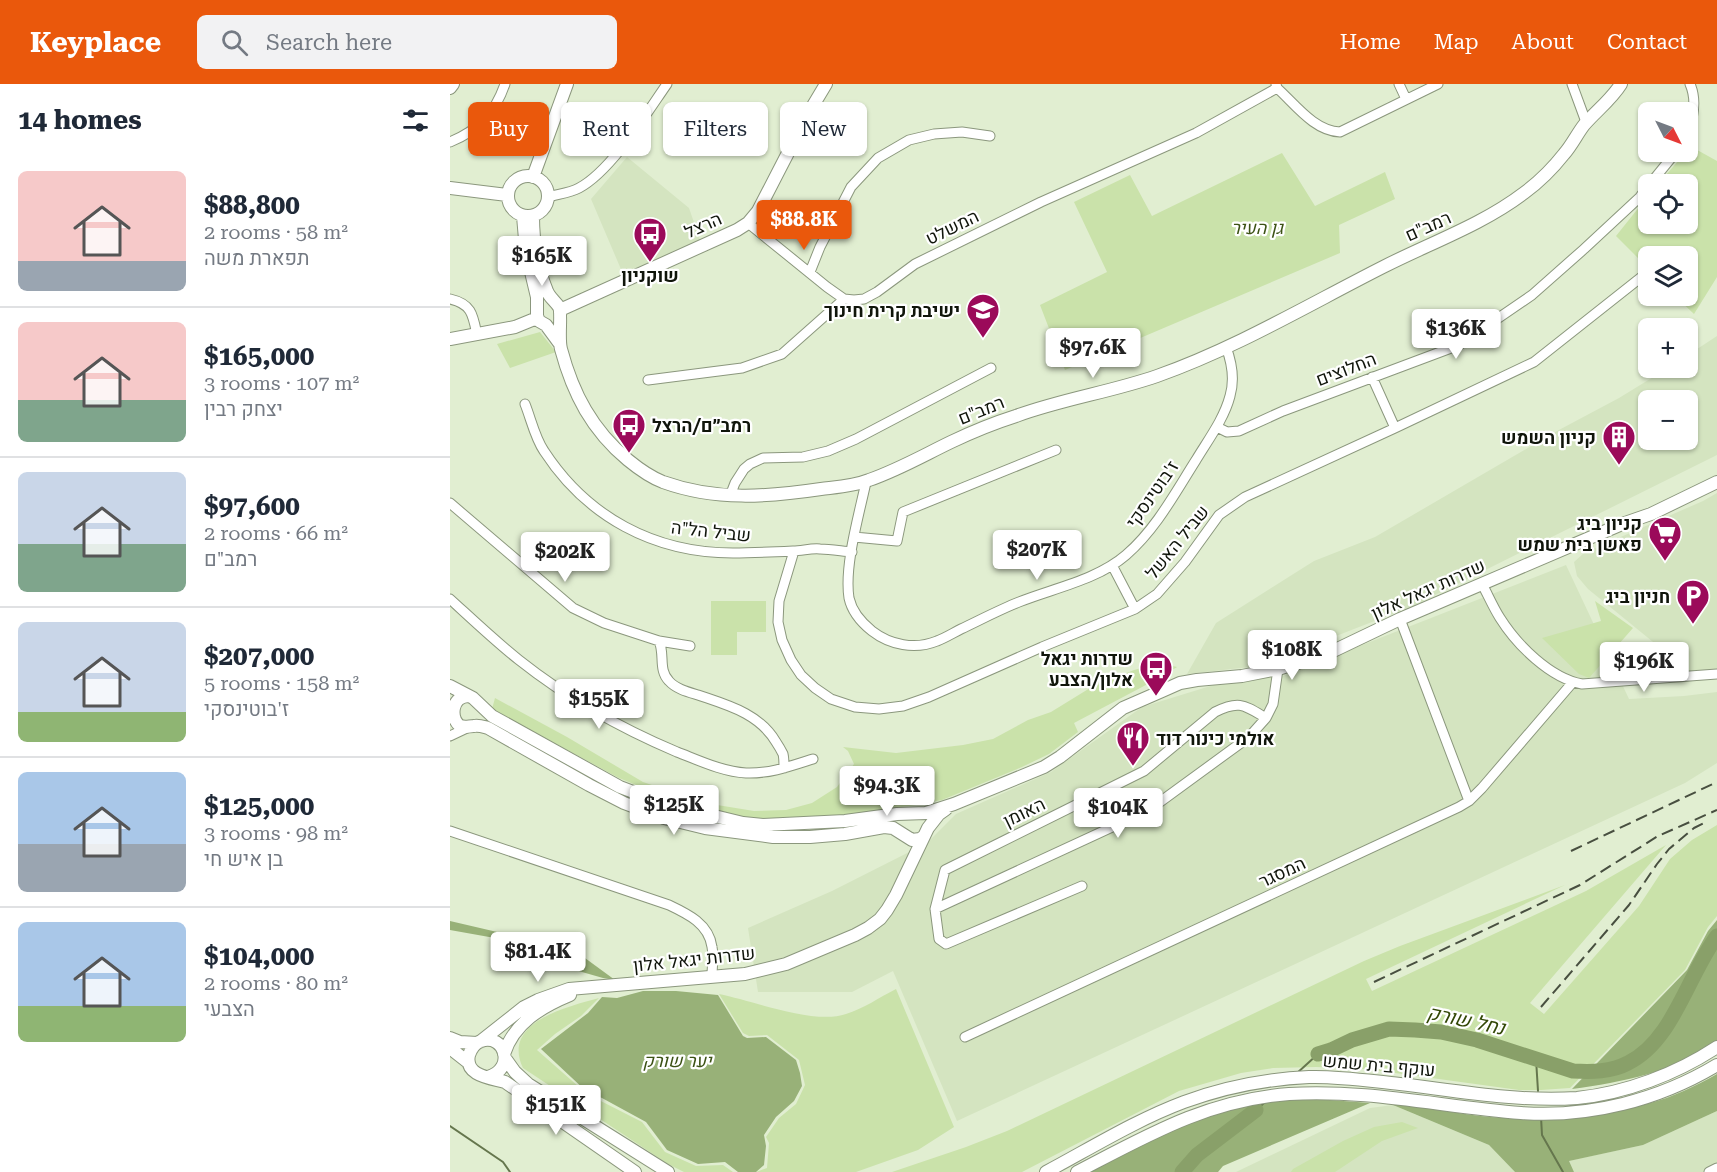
<!DOCTYPE html>
<meta charset="utf-8">
<style>
:root{--surface:#fff;--page:#f2f2f3;--text:#1f2937;--muted:#747a83;--line:#e0e1e3;--accent:#ea580c}
body{margin:0;font-family:"Roboto Serif",Heebo,serif;background:var(--page);color:var(--text);height:100vh;display:flex;flex-direction:column;font-size:22px;white-space:nowrap}
*{box-sizing:border-box;margin:0}
p{font-size:20px;color:var(--muted)}
.icon{flex:none;width:33px;height:33px;fill:none;stroke:currentColor;stroke-width:2;stroke-linecap:round;stroke-linejoin:round}
.map{position:relative;flex:1;overflow:hidden}
.drawer{display:flex;flex-direction:column;background:var(--surface);width:450px}
.drawer>*{flex:none}
.guide{position:absolute;left:18px;top:18px;width:570px;height:54px;display:flex;gap:12px}
.needle{width:39px;rotate:132deg}
.fabs{position:absolute;left:1188px;top:18px;display:grid;gap:12px}
.fabs a{display:grid;place-items:center;width:60px;height:60px;border-radius:9px;background:var(--surface);box-shadow:0 2px 4px #0004;font-size:30px}
.price{position:absolute;translate:-50% -51px;padding:0 14px;border-radius:6px;background:#fff;color:#222;font-size:20px;line-height:39px;filter:drop-shadow(0 2px 3px #0008)}
.price::after{content:'';position:absolute;left:50%;top:36px;width:18px;height:14px;margin-left:-9px;background:inherit;clip-path:polygon(0 0,100% 0,50% 100%)}
.price.current{background:var(--accent);color:#fff}
ul{padding:0;list-style:none}
li{display:flex;align-items:center;gap:18px;height:150px;padding:0 18px}
li+li{border-top:2px solid var(--line)}
li span{display:grid;place-items:center;flex:none;width:168px;height:120px;border-radius:9px;color:#555}
li>.icon{margin-inline-start:auto}
span .icon{width:72px;height:72px;fill:#fffc;stroke-width:1}
li b{font-size:26px}
h2{display:flex;justify-content:space-between;align-items:center;height:72px;padding:0 18px;font-size:26px}
.pill{padding:0 21px;border-radius:9px;background:var(--surface);box-shadow:0 2px 4px #0004;font-size:21px;line-height:54px}
.pill.current{background:var(--accent);color:#fff}
header{display:flex;align-items:center;gap:36px;box-sizing:border-box;height:84px;padding:0 30px;background:var(--accent);color:#fff}
header strong{font-size:28px}
nav{display:flex;gap:33px;margin-inline-start:auto;font-size:21px}
.search{width:420px;height:54px;background:var(--page);display:flex;align-items:center;gap:15px;box-sizing:border-box;padding:0 21px;border-radius:9px;color:var(--muted);font-size:22px}
main{display:flex;flex:1;min-height:0}
.map>svg:first-child{display:block}
</style>
<header>
<strong>Keyplace</strong>
<div class="search"><svg class="icon" aria-label="search" viewBox="0 0 24 24"><circle cx="10" cy="10" r="6"/><path d="M15 15l6 6"/></svg>Search here</div>
<nav><a>Home</a><a>Map</a><a>About</a><a>Contact</a></nav>
</header>
<main>
<section class="drawer">
<h2>14 homes<svg class="icon" aria-label="filters" viewBox="0 0 24 24"><path d="M4 7h16M4 17h16"/><circle cx="9" cy="7" r="2"/><circle cx="15" cy="17" r="2"/></svg></h2>
<ul>
<li><span style="background:linear-gradient(#f6c9c9 75%,#9aa5b1 0)"><svg class="icon" aria-label="home" viewBox="0 0 24 24"><path d="M3 11l9-7 9 7M6 9v11h12V9"/></svg></span><div><b>$88,800</b><p>2 rooms · 58 m²</p><p>תפארת משה</p></div></li>
<li><span style="background:linear-gradient(#f6c9c9 65%,#7fa58c 0)"><svg class="icon" aria-label="home" viewBox="0 0 24 24"><path d="M3 11l9-7 9 7M6 9v11h12V9"/></svg></span><div><b>$165,000</b><p>3 rooms · 107 m²</p><p>יצחק רבין</p></div></li>
<li><span style="background:linear-gradient(#c9d6e8 60%,#7fa58c 0)"><svg class="icon" aria-label="home" viewBox="0 0 24 24"><path d="M3 11l9-7 9 7M6 9v11h12V9"/></svg></span><div><b>$97,600</b><p>2 rooms · 66 m²</p><p>רמב&quot;ם</p></div></li>
<li><span style="background:linear-gradient(#c9d6e8 75%,#8fb573 0)"><svg class="icon" aria-label="home" viewBox="0 0 24 24"><path d="M3 11l9-7 9 7M6 9v11h12V9"/></svg></span><div><b>$207,000</b><p>5 rooms · 158 m²</p><p>ז'בוטינסקי</p></div></li>
<li><span style="background:linear-gradient(#a9c7e8 60%,#9aa5b1 0)"><svg class="icon" aria-label="home" viewBox="0 0 24 24"><path d="M3 11l9-7 9 7M6 9v11h12V9"/></svg></span><div><b>$125,000</b><p>3 rooms · 98 m²</p><p>בן איש חי</p></div></li>
<li><span style="background:linear-gradient(#a9c7e8 70%,#8fb573 0)"><svg class="icon" aria-label="home" viewBox="0 0 24 24"><path d="M3 11l9-7 9 7M6 9v11h12V9"/></svg></span><div><b>$104,000</b><p>2 rooms · 80 m²</p><p>הצבעי</p></div></li>
</ul>
</section>
<div class="map">
<svg width="1267" height="1088" viewBox="0 0 1267 1088">
<rect width="100%" height="100%" fill="#e1eed1"/>
<path fill="#d4e4c0" fill-rule="evenodd" d="M177,73L239,124L250,156L173,190L141,115Z
M1267,252V371L963,522L809,582L737,590L766,539L864,477L925,453L1107,347L1169,314L1218,284H1238V271ZM1238,316V356H1198V316Z
M1267,409V587L1240,588L1138,505L1127,492L1124,478L1134,469L1253,417Z
M1116,481L1179,615L1234,612L1267,608V679L1235,699L507,1037L443,887L402,908H308L298,844L382,807L477,759L506,730L601,688L692,623L767,600L833,592Z
M943,1021L1039,1061L1065,1088H786L920,1024Z
M1267,1027V1088H1124L1118,1077L1193,1061Z"/>
<path fill="#cae2aa" d="M1240,62L1267,77V193L1244,230L1225,212H1238V172H1198V184L1166,152L1198,112V140H1238V100H1208L1236,68H1238Z
M832,69L865,122L935,88L945,115L889,141L890,169L615,286L590,221L657,188L624,118L680,91L702,132Z
M90,248L106,268L60,284L47,260Z
M261,517H316V548H287V571H261Z
M1145,517L1183,544L1139,594L1129,590L1092,554L1151,537Z
M710,579L727,583L711,593L624,639L628,648L599,670L572,683L492,716L466,721L389,732L338,736L304,735L247,724L208,710L169,694L42,625L45,614L117,653L193,698L255,719L304,727L336,726L362,719L387,703L404,680L398,667L393,663L446,669L513,661L543,655L578,636L601,628L640,604L684,586Z
M1267,741V832L1258,843L1235,886L1120,1004L1091,1006H1069L916,985L866,983L823,984L791,989L729,1007L572,1088H442L516,1063L557,1047L914,877L950,862L1115,801L916,895L922,907L1136,807L1216,761L1080,919L1094,930L1189,822L1220,775L1242,756Z
M446,905L504,1043L468,1066L406,1088H306L317,1084L319,1059L316,1053L329,1034L346,1020L355,1001L349,976L317,951L299,952L293,949L269,910C304,917 364,941 396,930C413,925 430,913 446,905Z
M149,914L131,932L105,950L87,966L137,1010L192,1038L215,1068L246,1082L273,1081L283,1088H234L218,1080L73,984C51,938 117,923 149,914Z
M952,1038L968,1044L932,1057L885,1088H841L843,1085L893,1057L924,1043Z"/>
<path fill="#98b178" d="M1267,836V959C1224,988 1173,998 1122,1005L1237,886L1258,847Z
M0,837L124,866L165,896L153,894L125,886L97,869L56,856L0,846Z
M193,907H226L268,911L293,952L297,954L316,953L346,976L350,989L352,1002L344,1017L326,1033L314,1051L316,1062L314,1081L306,1088H288L275,1078L248,1080L217,1066L196,1038L152,1014L137,1008L91,965L138,929L152,913L167,914Z
M1267,990V1027L1193,1061L1119,1077L1124,1088H1065L1039,1061L943,1021L949,1019C979,1024 1009,1030 1040,1033C1089,1037 1152,1032 1200,1019C1223,1013 1246,1002 1267,990Z
M853,1014L920,1019L773,1082L768,1088H631L749,1033L805,1019Z"/>
<g fill="none" stroke-linecap="round" stroke-linejoin="round">
<path stroke="#65764d" stroke-width="2" d="M1086,975L1088,1007
M846,990L868,970
M806,1026L815,1018
M1091,1033L1092,1051L1113,1088
M0,1042L53,1078L60,1088"/>
<path stroke="#89a069" stroke-width="15" d="M868,970L881,966L902,956L939,945L965,946L991,948L1027,956L1123,987C1142,988 1161,988 1178,979C1223,957 1238,891 1267,852
M732,1088L747,1071L806,1026"/>
<g stroke="#8b977d" stroke-width="11">
<path id="street" d="M826,0L827,4C845,20 864,47 890,48L988,0
M949,0L956,15
M1122,0L1136,38
M1238,48C1244,32 1247,16 1240,0
M0,58C29,46 45,29 55,0
M1200,100L1226,68
M98,113C108,110 120,109 129,104C161,87 196,30 217,0
M298,139L377,203L394,215L404,216L414,215L427,208L465,180L591,118L746,49L827,4
M360,188L370,163L401,103L428,74L459,56L484,50L512,48L540,52
M0,215C22,220 23,231 27,251
M922,293L945,344
M198,296L292,284L332,270L394,215
M75,320C81,335 85,354 94,367C137,433 204,469 283,469C303,469 323,468 343,467C352,467 361,464 370,465C380,465 391,467 402,468
M767,343L777,348L789,347L833,327L1009,261L1082,211L1134,165L1190,113L1198,102
M416,398C409,431 394,482 399,514C402,528 412,539 422,547C440,561 465,566 487,557C495,554 503,549 511,545C530,536 549,526 569,518C604,504 647,496 676,471C706,445 725,409 746,376C758,356 774,335 780,312C785,295 782,279 776,263
M280,412L285,399L294,385L300,380L313,374L353,373L378,367L406,355L541,284
M0,419L123,524L154,539L209,557L240,562
M404,453L447,457L453,428L606,366
M344,467L329,517L328,538L332,556L341,576L351,591L365,604L381,615L405,623L429,625L453,622L479,613L592,563L685,525L707,510L735,478L769,431L795,413L945,344L1084,278L1194,191
M662,481L685,525
M1032,500C1038,511 1043,523 1050,534C1067,561 1100,594 1132,600L1267,590
M0,515C23,536 45,557 69,576C117,614 170,644 227,668C248,676 273,688 296,689C319,690 341,682 363,675
M950,535L1019,717
M209,557C215,570 208,586 219,597C226,605 238,608 248,611C277,621 309,629 326,658C328,661 331,666 333,670C334,674 334,679 334,684
M0,652L19,643
M0,747L219,821C238,830 259,840 262,863C264,872 262,882 262,892
M632,802L496,860L489,855L485,825L495,786L694,687L765,628C789,616 794,621 816,634L823,620L828,585
M485,825L699,726L799,653L816,634
M515,953L1009,723L1019,717L1032,704L1123,598
M1259,1088L1267,1084"/>
</g>
<g stroke="#8b977d" stroke-width="14">
<path id="secondary" d="M0,4L3,0
M58 112a20 20 0 1 1 40 0a20 20 0 1 1-40 0Z
M83,93L117,0
M0,104L57,111
M73,132L76,167L87,213V232L89,237L96,241L110,260
M83,132C83,157 87,183 97,207C99,213 105,217 109,223C112,229 108,254 111,265C123,310 142,346 178,376C189,385 200,393 213,398C266,417 317,413 371,405C387,403 404,402 419,396C448,386 474,371 501,358C522,348 544,339 566,332C612,315 661,308 707,292C786,264 858,221 933,183C980,159 1032,141 1074,109C1089,98 1103,84 1114,70C1122,61 1127,50 1134,41C1146,27 1161,16 1171,0
M110,226L287,146L298,139L308,127L358,30L376,0
M0,255L65,243L87,234
M0,602L23,614L42,632L170,703L215,720L293,739L313,741L395,737L447,730L476,729L504,720L594,683L610,673L673,624L712,607L730,599L747,596L792,592L828,585L879,569L950,535L1172,440L1201,430L1267,398
M18,612C1,613 0,634 10,642C16,644 19,642 24,642C29,641 34,643 38,644L139,701L174,719L214,734L255,744L323,753H360L395,750L434,743L443,744L462,756L470,755L474,752
M0,954L10,958L27,959
M31,957L74,923L88,916L119,905L295,890L336,880L405,851L418,844L430,835L437,826L446,811L478,744L489,730L496,725
M0,964L19,979
M54,970C64,939 91,923 120,911
M55,974L65,988L78,1000L218,1088
M38,993C66,985 55,949 31,957C25,959 21,965 19,971C14,992 41,994 55,998L185,1088
M596,1088C641,1064 686,1036 734,1018C775,1003 816,995 859,993C889,992 920,997 950,1000C1008,1007 1068,1018 1127,1014C1176,1009 1226,990 1267,963
M627,1088C698,1051 758,1016 839,1010C917,1005 993,1023 1071,1029C1139,1034 1209,1016 1267,981"/>
</g>
<use href="#street" stroke="#fff" stroke-width="9"/>
<use href="#secondary" stroke="#fff" stroke-width="12"/>
<path stroke="#484f40" stroke-width="2" stroke-dasharray="12 6" stroke-linecap="butt" d="M1121,767L1267,698
M924,898L1130,801L1208,752L1267,726
M1091,923L1179,821L1207,780L1219,765L1244,744L1254,739"/>
</g>
<defs>
<g id="bus-pin" transform="scale(1.725)"><path d="M0 17L-7.5 6A9.5 9.5 0 1 1 7.5 6Z" fill="#9b0a5a" stroke="#fff"/><path d="M-5-6H5V4H4V6H2V4H-2V6H-4V4H-5ZM-3.5-4V0h7V-4ZM-3.5 1.2v1.5H-2V1.2ZM2 1.2v1.5H3.5V1.2Z" fill="#fff"/></g>
<g id="school-pin" transform="scale(1.725)"><path d="M0 17L-7.5 6A9.5 9.5 0 1 1 7.5 6Z" fill="#9b0a5a" stroke="#fff"/><path d="M0-5L7-2L0 1L-7-2ZM-4 1L0 2.5L4 1V4Q0 6-4 4Z" fill="#fff"/></g>
<g id="building-pin" transform="scale(1.725)"><path d="M0 17L-7.5 6A9.5 9.5 0 1 1 7.5 6Z" fill="#9b0a5a" stroke="#fff"/><path d="M-4-6H4V6H1V3H-1V6H-4ZM-2.5-4.3h1.7v1.8h-1.7ZM.8-4.3h1.7v1.8H.8ZM-2.5-1h1.7V.8h-1.7ZM.8-1h1.7V.8H.8Z" fill="#fff"/></g>
<g id="supermarket-pin" transform="scale(1.725)"><path d="M0 17L-7.5 6A9.5 9.5 0 1 1 7.5 6Z" fill="#9b0a5a" stroke="#fff"/><path d="M-6-5.5h2.5l.6 2H6L4.5 2H-2.5L-4.4-4H-6ZM-1.5 3.2a1.3 1.3 0 1 0 .1 0ZM3 3.2a1.3 1.3 0 1 0 .1 0Z" fill="#fff"/></g>
<g id="parking-pin" transform="scale(1.725)"><path d="M0 17L-7.5 6A9.5 9.5 0 1 1 7.5 6Z" fill="#9b0a5a" stroke="#fff"/><path d="M-3.5-5.5H1a3.5 3.5 0 0 1 0 7H-1V5.5H-3.5ZM-1-3.4V-.6H.8a1.4 1.4 0 0 0 0-2.8Z" fill="#fff"/></g>
<g id="restaurant-pin" transform="scale(1.725)"><path d="M0 17L-7.5 6A9.5 9.5 0 1 1 7.5 6Z" fill="#9b0a5a" stroke="#fff"/><path d="M-5-6h1v4h1v-4h1v4h1v-4h1v5L-1.5 .5V6h-2V.5L-5-1ZM5-6V6H3V1.5H1.5Q1.5-4 5-6Z" fill="#fff"/></g>
</defs>
<g fill-rule="evenodd">
<use href="#bus-pin" x="200" y="150"/>
<use href="#school-pin" x="533" y="226"/>
<use href="#bus-pin" x="179" y="341"/>
<use href="#building-pin" x="1169" y="353"/>
<use href="#supermarket-pin" x="1215" y="449"/>
<use href="#parking-pin" x="1243" y="512"/>
<use href="#bus-pin" x="706" y="584"/>
<use href="#restaurant-pin" x="683" y="654"/>
</g>
<g text-anchor="middle" dominant-baseline="central" stroke-width="4.5" stroke-linejoin="round" paint-order="stroke">
<g font-size="18" fill="#10150b" stroke="#fff">
<text transform="translate(253 141) rotate(-24)">הרצל</text>
<text transform="translate(978 142) rotate(-24)">רמב"ם</text>
<text transform="translate(502 143) rotate(-26)">המשלט</text>
<text transform="translate(896 285) rotate(-21)">החלוצים</text>
<text transform="translate(531 326) rotate(-22)">רמב"ם</text>
<text transform="translate(702 410) rotate(-55)">ז'בוטינסקי</text>
<text transform="translate(261 447) rotate(6)">שביל הל"ה</text>
<text transform="translate(727 458) rotate(-51)">שביל האשל</text>
<text transform="translate(978 505) rotate(-24)">שדרות יגאל אלון</text>
<text transform="translate(574 728) rotate(-26)">האומן</text>
<text transform="translate(832 788) rotate(-25)">המסגר</text>
<text transform="translate(244 875) rotate(-6)">שדרות יגאל אלון</text>
<text transform="translate(929 981) rotate(5)">עוקף בית שמש</text>
</g>
<g font-size="18" font-style="italic" fill="#3c5215" stroke="#fff">
<text x="807" y="143">גן העיר</text>
<text x="227" y="976">יער שורק</text>
</g>
<g font-size="18" font-weight="bold" fill="#10150b" stroke="#fff" text-anchor="end">
<text x="200" y="191" text-anchor="middle">שוקניון</text>
<text x="510" y="226">ישיבת קרית חינוך</text>
<text x="202" y="341" text-anchor="start">רמב״ם/הרצל</text>
<text x="1146" y="353">קניון השמש</text>
<text x="1192" y="439">קניון ביג<tspan x="1192" dy="21">פאשן בית שמש</tspan></text>
<text x="1220" y="512">חניון ביג</text>
<text x="683" y="574">שדרות יגאל<tspan x="683" dy="21">אלון/הצבע</tspan></text>
<text x="706" y="654" text-anchor="start">אולמי כינור דוד</text>
</g>
<g font-size="20" font-style="italic" fill="#334807" stroke="#fff">
<text transform="translate(1016 936) rotate(12)">נחל שורק</text>
</g>
</g>
</svg>
<div class="fabs">
<a><svg class="needle" viewBox="-14 -14 28 28"><path d="M0-13l5 13h-10z" fill="#e53935"/><path d="M0 13l5-13h-10z" fill="#747a83"/></svg></a>
<a><svg class="icon" aria-label="locate" viewBox="0 0 24 24"><circle cx="12" cy="12" r="6"/><path d="M12 2v4M12 18v4M2 12h4M18 12h4"/></svg></a>
<a><svg class="icon" aria-label="layers" viewBox="0 0 24 24"><path d="M12 4l9 5-9 5-9-5zM3 14l9 5 9-5"/></svg></a>
<a>+</a>
<a>−</a>
</div>
<b class="price current" style="left:354px;top:167px">$88.8K</b>
<b class="price" style="left:92px;top:203px">$165K</b>
<b class="price" style="left:1006px;top:276px">$136K</b>
<b class="price" style="left:643px;top:295px">$97.6K</b>
<b class="price" style="left:587px;top:497px">$207K</b>
<b class="price" style="left:115px;top:499px">$202K</b>
<b class="price" style="left:842px;top:597px">$108K</b>
<b class="price" style="left:1194px;top:609px">$196K</b>
<b class="price" style="left:149px;top:646px">$155K</b>
<b class="price" style="left:437px;top:733px">$94.3K</b>
<b class="price" style="left:224px;top:752px">$125K</b>
<b class="price" style="left:668px;top:755px">$104K</b>
<b class="price" style="left:88px;top:899px">$81.4K</b>
<b class="price" style="left:106px;top:1052px">$151K</b>
<div class="guide">
<a class="pill current">Buy</a>
<a class="pill">Rent</a>
<a class="pill">Filters</a>
<a class="pill">New</a>
</div>
</div>
</main>
